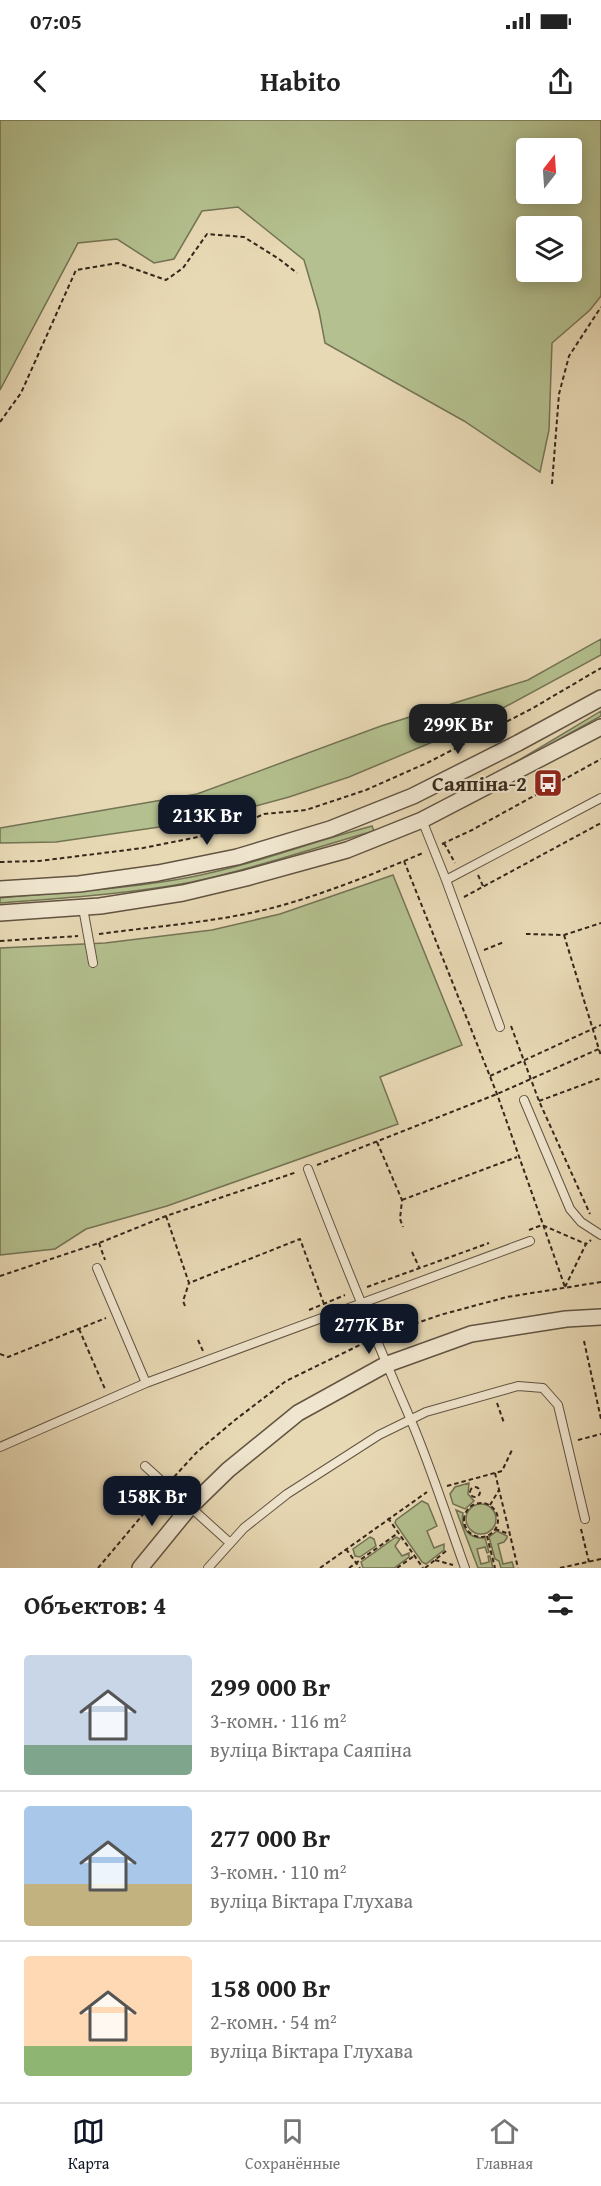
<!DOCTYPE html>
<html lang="ru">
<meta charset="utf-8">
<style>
:root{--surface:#fff;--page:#f2f2f2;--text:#222;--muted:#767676;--line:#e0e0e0;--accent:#111827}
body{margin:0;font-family:"Gentium Book Plus",serif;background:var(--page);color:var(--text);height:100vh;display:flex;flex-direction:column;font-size:22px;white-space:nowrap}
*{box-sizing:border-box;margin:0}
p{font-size:20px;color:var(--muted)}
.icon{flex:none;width:33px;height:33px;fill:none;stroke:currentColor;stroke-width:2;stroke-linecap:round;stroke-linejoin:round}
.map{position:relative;height:1448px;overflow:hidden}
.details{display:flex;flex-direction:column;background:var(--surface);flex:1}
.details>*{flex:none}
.needle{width:39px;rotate:17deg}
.fabs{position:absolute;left:516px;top:18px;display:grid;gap:12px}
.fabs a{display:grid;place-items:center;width:66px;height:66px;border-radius:6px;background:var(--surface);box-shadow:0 3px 15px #0003;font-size:30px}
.price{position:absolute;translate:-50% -51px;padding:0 14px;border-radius:12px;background:var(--accent);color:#fff;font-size:20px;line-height:39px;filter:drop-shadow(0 2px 3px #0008)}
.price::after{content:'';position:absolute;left:50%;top:36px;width:18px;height:14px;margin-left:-9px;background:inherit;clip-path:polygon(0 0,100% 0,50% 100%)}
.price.selected{background:#222;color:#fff}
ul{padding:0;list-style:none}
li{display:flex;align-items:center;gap:18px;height:150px;padding:0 24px}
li+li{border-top:2px solid var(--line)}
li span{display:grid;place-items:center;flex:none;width:168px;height:120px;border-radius:6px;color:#555}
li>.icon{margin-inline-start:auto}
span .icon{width:72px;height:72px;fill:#fffc;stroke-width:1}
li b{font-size:26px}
h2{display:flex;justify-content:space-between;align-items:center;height:72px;padding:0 24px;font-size:26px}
.status{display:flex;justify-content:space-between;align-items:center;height:42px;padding:0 30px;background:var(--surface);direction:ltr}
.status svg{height:16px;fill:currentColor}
header{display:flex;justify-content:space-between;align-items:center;height:78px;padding:0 24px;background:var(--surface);font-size:27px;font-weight:700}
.tabs{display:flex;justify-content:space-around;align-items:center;height:84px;border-top:2px solid var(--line);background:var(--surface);font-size:16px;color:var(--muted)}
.tabs a{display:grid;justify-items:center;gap:3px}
.tabs .selected{color:var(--accent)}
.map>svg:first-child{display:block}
</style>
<div class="status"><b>07:05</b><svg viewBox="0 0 49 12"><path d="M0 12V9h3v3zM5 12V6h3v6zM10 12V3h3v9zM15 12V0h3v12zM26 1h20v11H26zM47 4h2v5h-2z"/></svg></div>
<header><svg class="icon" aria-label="back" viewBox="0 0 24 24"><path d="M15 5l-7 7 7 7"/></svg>Habito<svg class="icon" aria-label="share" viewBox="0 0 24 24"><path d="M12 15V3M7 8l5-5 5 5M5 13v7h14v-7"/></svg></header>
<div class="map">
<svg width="601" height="1448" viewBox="0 0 601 1448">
<rect width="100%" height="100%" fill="#e8d9b5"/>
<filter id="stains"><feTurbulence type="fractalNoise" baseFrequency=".00333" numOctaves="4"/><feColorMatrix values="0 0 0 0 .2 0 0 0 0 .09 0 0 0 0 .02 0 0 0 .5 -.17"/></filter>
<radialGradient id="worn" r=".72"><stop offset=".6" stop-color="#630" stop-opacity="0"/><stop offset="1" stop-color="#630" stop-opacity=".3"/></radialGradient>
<path fill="#b4c08f" stroke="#747455" stroke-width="1.5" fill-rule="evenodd" d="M0,0H601V176L590,190L552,223L549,310L540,352L464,301L325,223L319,191L304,140L238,87L202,91L174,139L154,143L117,119L78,123L0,270ZM526,28H572V74H526ZM526,106H572V152H526Z
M601,519V535L466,608L349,657L289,677L201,701L56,722L0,723V708L197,674L381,606L528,560Z
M601,591V596L452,679L454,675L521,639Z
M372,706L374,711C313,728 254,749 192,762C129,774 64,778 0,783V778C64,772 129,769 191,757C253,745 311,722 372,706Z
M393,755L462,925L380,957L398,1004L167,1086L86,1109L55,1129L0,1135V828L105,823L212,810L280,794Z
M469,1363L468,1374L474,1381L465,1389L453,1384L450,1374L455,1367Z
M422,1381L428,1384L437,1406L427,1411L434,1428L444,1424V1430L426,1444L422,1442L395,1403L396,1400Z
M466 1399a15 15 0 1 1 30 0a15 15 0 1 1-30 0Z
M456,1390L463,1393C460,1409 470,1419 485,1418L489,1432L487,1433L485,1427L477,1429L481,1444L489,1442L488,1436H490L493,1448H478Z
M497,1411L507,1416V1418L504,1422L498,1424L503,1444L512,1442L514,1448H501L499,1441L495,1439L489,1417Z
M370,1417L374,1419L376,1426L360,1437L355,1436L353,1429Z
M396,1417L400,1419L395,1426L402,1436L409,1433V1437L394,1448H363L361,1442Z"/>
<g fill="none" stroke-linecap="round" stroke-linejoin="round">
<g stroke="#625442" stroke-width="10">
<path id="service" d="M422,700L446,760
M83,788L93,843
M500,907L446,760L601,678
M524,980L570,1089L581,1102L601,1115
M308,1049C340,1132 374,1216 410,1298C431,1347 447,1398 465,1448
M97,1148L146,1263
M0,1327L146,1263L530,1121
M145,1346L230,1423
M208,1448L244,1408L287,1374L379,1315L426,1292L518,1266L543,1268L558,1285L585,1399"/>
</g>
<g stroke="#625442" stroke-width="18">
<path id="minor" d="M0,769L79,764L158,753L237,737L330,709L413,676L518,623L601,578
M0,793L100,786L183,773L246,758L347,730L422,700L601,607
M140,1448L189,1388L228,1350L298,1293L385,1245L471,1214L566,1199L601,1197"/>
</g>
<path stroke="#35281b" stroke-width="2" stroke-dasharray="4.5 3" stroke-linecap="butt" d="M0,302L21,273L76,150L118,143L166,160L183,148L207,114L244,117L279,139L297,153
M552,364L559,274L569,236L601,187
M444,723L455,743
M442,724L472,710L601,639
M404,741L497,974L565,1167
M0,742L39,741L143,728L223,712L264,694L306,690L366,670L429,642L533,588L601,548
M478,755L483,766
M464,777L601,703
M99,814C158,806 219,802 276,787C327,773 376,753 423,733
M526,814L564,815L601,803
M564,815L601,936
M0,821L78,816
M484,830L504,822
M511,906L539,981L590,1094
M490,956L601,905
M539,981L601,958
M377,1022L402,1080L400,1099L403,1107
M317,1045L497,974L601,928
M402,1080L517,1037
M166,1096L189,1163L300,1119L324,1184
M529,1110L542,1105L586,1124
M99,1123L105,1140
M412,1132L419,1147
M0,1156L99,1123L166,1096L297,1052
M367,1167L489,1123
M565,1167L586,1124L591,1120
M185,1186L183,1181L189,1163
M309,1190L345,1175
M79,1209L105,1269
M386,1214L440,1195L507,1177L601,1162
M198,1220L203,1231
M584,1221L601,1299
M0,1234L8,1237L106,1198
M497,1283L504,1303
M578,1320L601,1314
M495,1353L518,1448
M174,1357L197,1332L235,1300L286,1261L366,1222
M447,1366L502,1351L512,1330
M470 1372a5 5 0 1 1 10 0a5 5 0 1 1-10 0Z
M464 1400a17 17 0 1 1 34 0a17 17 0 1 1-34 0Z
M490,1385L499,1370
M388,1398L423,1448
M495,1409L509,1414
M581,1409L589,1442
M487,1416L495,1448
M346,1429L360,1448
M435,1440L453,1445
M98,1448L161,1373
M320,1448L427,1372
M349,1448L398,1413
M397,1448L414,1436
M425,1448L446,1431
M560,1448L601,1439"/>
<use href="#service" stroke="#f0e6cf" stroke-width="8"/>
<use href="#minor" stroke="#f0e6cf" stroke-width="15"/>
</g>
<defs>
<g id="bus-square" transform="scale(1.5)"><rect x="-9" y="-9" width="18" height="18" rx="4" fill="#8f2418" stroke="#f0e6cf"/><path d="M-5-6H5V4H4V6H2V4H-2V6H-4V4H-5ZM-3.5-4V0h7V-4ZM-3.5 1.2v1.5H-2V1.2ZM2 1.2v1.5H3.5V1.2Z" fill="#fff"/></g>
</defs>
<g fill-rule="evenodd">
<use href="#bus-square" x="548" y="663"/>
</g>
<g text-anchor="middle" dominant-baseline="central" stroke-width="4.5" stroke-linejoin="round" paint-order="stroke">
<g font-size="21" font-weight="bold" fill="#35281b" stroke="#f0e6cf" text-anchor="end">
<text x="527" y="663">Саяпіна-2</text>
</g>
</g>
<rect width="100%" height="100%" filter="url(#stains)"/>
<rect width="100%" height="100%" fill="url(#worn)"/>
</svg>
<div class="fabs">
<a><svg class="needle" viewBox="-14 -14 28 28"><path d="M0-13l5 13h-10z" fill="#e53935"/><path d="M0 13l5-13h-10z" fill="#767676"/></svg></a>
<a><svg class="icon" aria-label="layers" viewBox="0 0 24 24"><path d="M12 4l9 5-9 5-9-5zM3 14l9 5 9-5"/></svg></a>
</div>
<b class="price selected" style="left:458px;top:635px">299K Br</b>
<b class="price" style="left:207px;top:726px">213K Br</b>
<b class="price" style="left:369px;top:1235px">277K Br</b>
<b class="price" style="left:152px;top:1407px">158K Br</b>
</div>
<section class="details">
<h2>Объектов: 4<svg class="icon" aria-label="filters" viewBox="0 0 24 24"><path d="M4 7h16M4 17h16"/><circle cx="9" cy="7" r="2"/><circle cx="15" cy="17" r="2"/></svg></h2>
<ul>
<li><span style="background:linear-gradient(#c9d6e8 75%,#7fa58c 0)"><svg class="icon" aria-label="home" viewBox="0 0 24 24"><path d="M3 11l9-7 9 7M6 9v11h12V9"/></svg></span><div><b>299 000 Br</b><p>3-комн. · 116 m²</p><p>вуліца Віктара Саяпіна</p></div></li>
<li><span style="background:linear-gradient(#a9c7e8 65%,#c2b280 0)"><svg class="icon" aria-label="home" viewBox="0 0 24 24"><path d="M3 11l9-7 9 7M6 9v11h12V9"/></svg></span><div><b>277 000 Br</b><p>3-комн. · 110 m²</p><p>вуліца Віктара Глухава</p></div></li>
<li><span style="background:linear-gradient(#ffd9b3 75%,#8fb573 0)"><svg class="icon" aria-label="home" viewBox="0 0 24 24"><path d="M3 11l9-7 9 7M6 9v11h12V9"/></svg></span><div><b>158 000 Br</b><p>2-комн. · 54 m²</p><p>вуліца Віктара Глухава</p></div></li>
</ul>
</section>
<nav class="tabs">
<a class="selected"><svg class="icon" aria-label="map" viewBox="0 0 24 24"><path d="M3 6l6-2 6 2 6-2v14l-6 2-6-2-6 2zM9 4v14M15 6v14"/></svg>Карта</a>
<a><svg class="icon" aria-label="saved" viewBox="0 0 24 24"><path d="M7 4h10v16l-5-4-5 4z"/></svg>Сохранённые</a>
<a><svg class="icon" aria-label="home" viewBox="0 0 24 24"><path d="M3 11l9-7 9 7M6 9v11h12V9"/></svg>Главная</a>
</nav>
